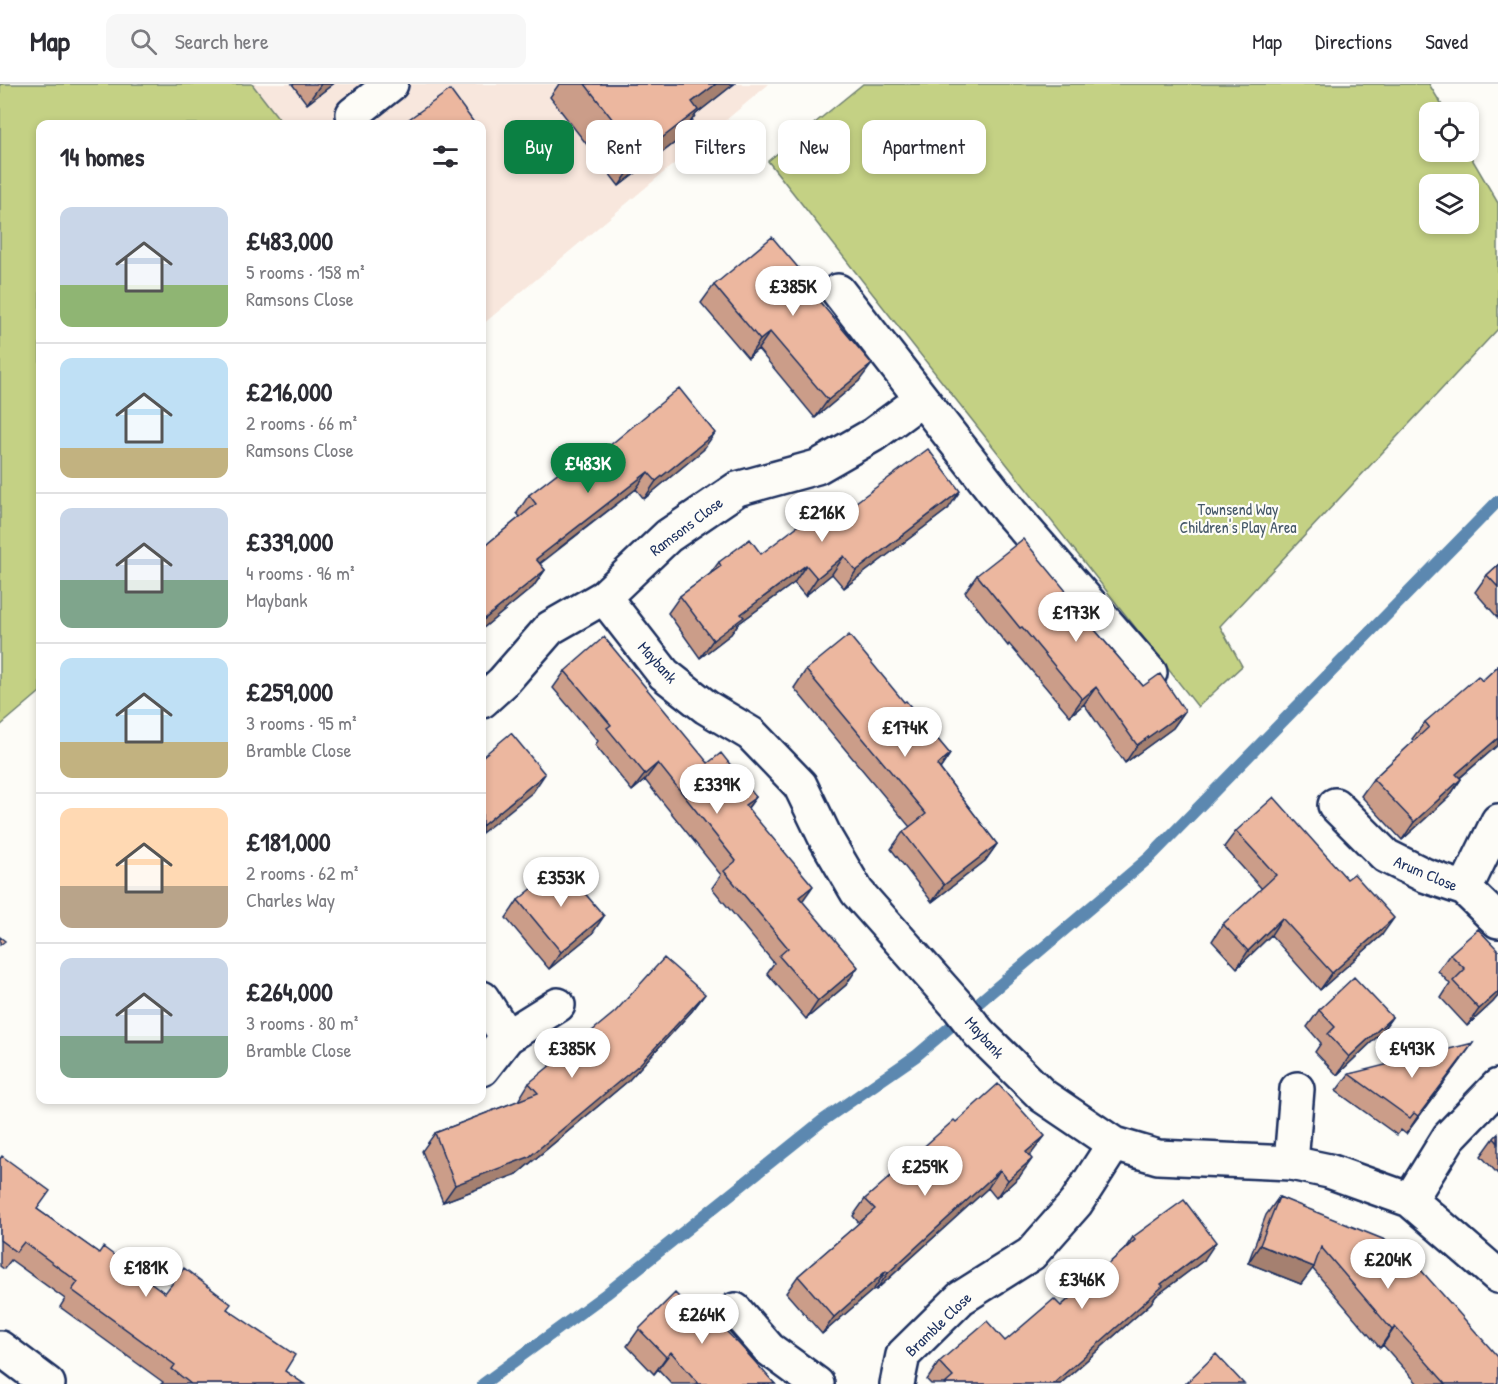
<!DOCTYPE html>
<meta charset="utf-8">
<style>
:root{--surface:#fff;--page:#f7f7f7;--text:#2b2b33;--muted:#7c7c81;--line:#e1e1e2;--accent:#0b8043}
body{margin:0;font-family:"Patrick Hand",sans-serif;background:var(--page);color:var(--text);height:100vh;display:flex;flex-direction:column;font-size:22px;white-space:nowrap}
*{box-sizing:border-box;margin:0}
p{font-size:20px;color:var(--muted)}
.icon{flex:none;width:33px;height:33px;fill:none;stroke:currentColor;stroke-width:2;stroke-linecap:round;stroke-linejoin:round}
.map{position:relative;flex:1;overflow:hidden}
.sheet{position:absolute;left:36px;top:36px;width:450px;height:984px;display:flex;flex-direction:column;background:var(--surface);border-radius:12px;box-shadow:0 3px 9px #0003}
.sheet>*{flex:none}
.banner{position:absolute;left:504px;top:36px;width:570px;height:54px;display:flex;gap:12px}
.buttons{position:absolute;left:1419px;top:18px;display:grid;gap:12px}
.buttons a{display:grid;place-items:center;width:60px;height:60px;border-radius:12px;background:var(--surface);box-shadow:0 3px 9px #0003;font-size:30px}
.price{position:absolute;translate:-50% -51px;padding:0 14px;border-radius:21px;background:#fff;color:#222;font-size:20px;line-height:39px;filter:drop-shadow(0 2px 3px #0008)}
.price::after{content:'';position:absolute;left:50%;top:36px;width:18px;height:14px;margin-left:-9px;background:inherit;clip-path:polygon(0 0,100% 0,50% 100%)}
.price.active{background:var(--accent);color:#fff}
ul{padding:0;list-style:none}
li{display:flex;align-items:center;gap:18px;height:150px;padding:0 24px}
li+li{border-top:2px solid var(--line)}
li span{display:grid;place-items:center;flex:none;width:168px;height:120px;border-radius:12px;color:#555}
li>.icon{margin-inline-start:auto}
span .icon{width:72px;height:72px;fill:#fffc;stroke-width:1}
li b{font-size:26px}
h2{display:flex;justify-content:space-between;align-items:center;height:72px;padding:0 24px;font-size:26px}
.tag{padding:0 21px;border-radius:12px;background:var(--surface);box-shadow:0 3px 9px #0003;font-size:21px;line-height:54px}
.tag.active{background:var(--accent);color:#fff}
header{display:flex;align-items:center;gap:36px;box-sizing:border-box;height:84px;padding:0 30px;background:var(--surface);border-bottom:2px solid var(--line)}
header strong{font-size:28px}
nav{display:flex;gap:33px;margin-inline-start:auto;font-size:21px}
.search{width:420px;height:54px;background:var(--page);display:flex;align-items:center;gap:15px;box-sizing:border-box;padding:0 21px;border-radius:12px;color:var(--muted);font-size:22px}
.map>svg:first-child{display:block}
</style>
<header>
<strong>Map</strong>
<div class="search"><svg class="icon" aria-label="search" viewBox="0 0 24 24"><circle cx="10" cy="10" r="6"/><path d="M15 15l6 6"/></svg>Search here</div>
<nav><a>Map</a><a>Directions</a><a>Saved</a></nav>
</header>
<div class="map">
<svg width="1498" height="1300" viewBox="0 0 1498 1300">
<rect width="100%" height="100%" fill="#fdfcf7"/>
<filter id="ink" filterUnits="userSpaceOnUse"><feTurbulence type="fractalNoise" baseFrequency=".0167" numOctaves="2"/><feDisplacementMap in="SourceGraphic" scale="12" xChannelSelector="R" yChannelSelector="G"/><feConvolveMatrix kernelMatrix="1 2 1 2 8 2 1 2 1" color-interpolation-filters="sRGB"/></filter>
<g filter="url(#ink)">
<path fill="#f8e7dd" d="M252,0H769L482,241V40H283Z"/>
<path fill="#c4d184" stroke="#708071" stroke-width="1.5" fill-rule="evenodd" d="M0,0H252L283,40H40V608L0,642Z
M863,0H1429L1446,28H1430V68H1468L1498,119V245L1220,542L1242,582L1198,623L768,77ZM1430,100H1468V140H1430Z"/>
<g fill="none" stroke-linecap="round" stroke-linejoin="round">
<path stroke="#5b88b0" stroke-width="12" d="M483,1300L606,1210L822,1037L916,972L1150,773L1498,417"/>
<g stroke="#1b2f5e" stroke-width="38">
<path id="minor" d="M353,30L391,0
M838,207L922,315
M604,513L664,590L706,623L751,650L800,701L826,755L857,808L957,921L979,949L1043,1012L1114,1060L1158,1073L1291,1079L1329,1087L1410,1116L1498,1192
M482,617L503,598L550,544L604,513L668,452L737,405L817,383L873,351L922,315L1010,428L1150,589
M1335,721L1386,772L1424,791L1465,805L1498,837
M1465,805L1498,737
M482,914L507,953L482,985
M507,953L558,921
M1291,1079L1297,1005
M1410,1116L1449,1053L1498,1002
M735,1226L769,1265L817,1300
M0,1264L48,1300
M897,1300L903,1271L961,1214L1031,1170L1076,1119L1114,1060"/>
</g>
<use href="#minor" stroke="#fdfcf7" stroke-width="33"/>
</g>
<path fill="#cb9d89" stroke="#1b2f5e" stroke-width="1.5" d="M292,0H333L307,20Z
M559,0H734L696,30L677,57L619,102L550,13Z
M714,201L815,212L859,297L815,334L758,265L748,274L701,219Z
M703,366L644,415L636,405L540,480L545,486L533,503L482,545V464L520,433L517,429L529,411L597,372Z
M848,424L948,425L844,504L832,490L805,512L794,499L738,540L731,550L700,574L668,529L680,512L710,490L719,478L761,470Z
M1498,481V534L1475,508L1487,491Z
M977,491L1066,507L1064,510L1143,602L1185,627L1173,644L1125,679L1084,620L1070,632L1009,560L1008,562L965,508Z
M1498,582V661L1460,694L1461,695L1449,713L1402,756L1361,712L1373,695L1414,657L1412,655L1425,638L1482,597Z
M806,586L904,618L950,670L940,685L997,760L985,777L932,818L891,765L903,748L910,743L794,604Z
M565,587L708,679L756,713L748,724L802,817L846,901L806,935L767,889L774,879L712,804L721,791L645,696L632,707L595,661L598,657L553,604Z
M1236,747L1382,851L1320,906L1271,851L1237,884L1212,857L1223,840L1262,805L1224,763Z
M518,816L592,850L549,885L506,834Z
M1498,866V912L1493,918L1467,942L1441,914L1450,900L1438,887L1450,870Z
M705,910L692,927L628,997L517,1090L443,1118L422,1067L435,1049L518,1017L529,999Z
M1319,926L1392,933L1380,950L1337,991L1315,968L1321,959L1307,943Z
M1461,976L1406,1050L1401,1046L1397,1051L1336,1007L1349,990Z
M956,1038L1032,1069L1029,1072L1020,1092L996,1114L988,1104L876,1206L874,1205L822,1250L786,1209L798,1192L859,1139L853,1132L865,1115Z
M1498,1050V1090L1481,1072L1494,1054Z
M0,1075L37,1125L99,1169L165,1209L227,1225L285,1287L304,1300H161L163,1298L60,1223L65,1215L11,1176L4,1185L0,1182Z
M1279,1113L1393,1165L1420,1186L1498,1300H1418L1383,1261L1380,1264L1312,1184L1301,1200L1248,1179L1266,1131Z
M1133,1153L1204,1176L1156,1212L1151,1219L1060,1300H931L927,1296L939,1278L1005,1257L1061,1222L1124,1166Z
M689,1223L775,1300H672L658,1285L654,1290L627,1262L639,1245Z"/>
<path fill="#a5806f" stroke="#1b2f5e" stroke-width="1.5" d="M321,0H333L307,20Z
M716,0H734L696,30L677,57L619,102L640,71L692,18Z
M770,248L758,265L748,274L760,256Z
M872,280L859,297L815,334L828,316Z
M715,349L703,366L644,415L656,397Z
M648,388L636,405L523,492L536,475Z
M960,407L948,425L844,504L856,487Z
M844,472L832,490L805,512L817,494Z
M806,481L794,499L738,540L731,550L700,574L713,556L741,530Z
M545,486L533,503L482,545V537Z
M1096,603L1084,620L1070,632L1082,615Z
M1185,627L1173,644L1125,679L1137,661Z
M1498,654V661L1444,707L1456,690Z
M950,670L938,688L937,681Z
M658,679L645,696L632,707L645,690Z
M545,690L533,708L482,749V742Z
M1461,695L1449,713L1402,756L1414,738Z
M756,713L743,730L745,721Z
M997,760L985,777L932,818L944,801Z
M813,802L801,819L799,813Z
M604,832L592,850L549,885L561,868Z
M1282,834L1271,851L1237,884L1248,867Z
M1394,834L1382,851L1320,906L1332,889Z
M858,883L846,901L806,935L818,917Z
M1498,908V912L1493,918L1467,942L1479,925Z
M705,910L692,927L628,997L517,1090L443,1118L455,1101Z
M1392,933L1380,950L1337,991L1349,973Z
M1473,959L1461,976L1406,1050L1418,1032Z
M1045,1052L1032,1069L1014,1086L1026,1068Z
M1032,1075L1020,1092L996,1114L1008,1096Z
M1000,1086L988,1104L876,1206L888,1189Z
M1216,1158L1204,1176L1156,1212L1151,1219L1060,1300H1053L1161,1200Z
M1260,1161L1314,1183L1301,1200L1248,1179Z
M886,1187L874,1205L822,1250L834,1233Z
M1395,1243L1383,1261L1380,1264L1392,1246Z
M671,1268L658,1285L654,1290L666,1273Z"/>
<path fill="#ecb79f" stroke="#1b2f5e" stroke-width="1.5" d="M585,0H716L692,18L698,26L640,71Z
M450,6L475,40H402Z
M772,153L818,207L814,211L872,280L828,316L770,248L760,256L714,201Z
M679,304L715,349L656,397L648,388L536,475L545,486L482,537V464L536,420L529,411L590,364L597,372Z
M928,365L960,407L856,487L844,472L817,494L806,481L741,530L744,533L713,556L680,512L721,482L719,478L750,455L761,470L838,411L848,424Z
M1023,455L1066,507L1063,509L1143,602L1160,590L1185,627L1137,661L1096,603L1082,615L1022,543L1020,544L977,491Z
M1498,481V503L1487,491Z
M849,551L904,618L906,617L950,670L937,681L997,760L944,801L903,748L926,730L806,586Z
M604,553L708,679L721,669L756,713L745,721L813,802L799,813L858,883L818,917L779,872L788,864L724,787L736,777L658,679L645,690L607,644L611,641L565,587Z
M1498,582V654L1456,690L1461,695L1414,738L1373,695L1429,643L1425,638L1478,592L1482,597Z
M511,649L545,690L482,742V673Z
M1274,713L1347,795L1354,790L1394,834L1332,889L1282,834L1248,867L1223,840L1276,791L1236,747Z
M561,781L604,832L561,868L518,816Z
M1478,845L1498,866V908L1479,925L1453,897L1465,885L1450,870Z
M0,853L5,857L0,861Z
M664,874L705,910L640,980L529,1073L455,1101L435,1049L538,1009L529,999L615,928Z
M1354,893L1392,933L1349,973L1328,950L1335,943L1319,926Z
M1473,959L1418,1032L1414,1029L1410,1034L1349,990Z
M998,1000L1045,1052L1026,1068L1032,1075L1008,1096L1000,1086L888,1189L886,1187L834,1233L798,1192L875,1125L865,1115L954,1036L956,1038Z
M1498,1050V1059L1494,1054Z
M2,1072L50,1107L37,1125L99,1169L103,1163L165,1209L184,1184L231,1220L227,1225L295,1271L285,1287L304,1300H191L172,1285L175,1281L72,1206L78,1198L24,1158L16,1168L0,1156V1075Z
M1279,1113L1385,1156L1393,1165L1399,1159L1421,1184L1420,1185L1498,1273V1298L1496,1300H1446L1395,1243L1392,1246L1321,1163L1314,1183L1260,1161Z
M1184,1116L1216,1158L1161,1200L1163,1202L1053,1300H945L953,1293L939,1278L987,1237L1005,1257L1054,1215L1061,1222L1135,1156L1133,1153Z
M675,1209L689,1223L695,1216L739,1260L775,1300H699L671,1268L666,1273L639,1245Z
M1216,1270L1244,1300H1185Z"/>
</g>
<g text-anchor="middle" dominant-baseline="central" stroke-width="4.5" stroke-linejoin="round" paint-order="stroke">
<g font-size="16" fill="#455868" stroke="#fdfcf7">
<text x="1238" y="425">Townsend Way<tspan x="1238" dy="18">Children's Play Area</tspan></text>
</g>
<g font-size="16" fill="#1b2f5e" stroke="#fdfcf7">
<text transform="translate(686 442) rotate(-37)">Ramsons Close</text>
<text transform="translate(658 578) rotate(48)">Maybank</text>
<text transform="translate(1426 789) rotate(23)">Arum Close</text>
<text transform="translate(985 953) rotate(48)">Maybank</text>
<text transform="translate(938 1240) rotate(-44)">Bramble Close</text>
</g>
</g>
</svg>
<div class="buttons">
<a><svg class="icon" aria-label="locate" viewBox="0 0 24 24"><circle cx="12" cy="12" r="6"/><path d="M12 2v4M12 18v4M2 12h4M18 12h4"/></svg></a>
<a><svg class="icon" aria-label="layers" viewBox="0 0 24 24"><path d="M12 4l9 5-9 5-9-5zM3 14l9 5 9-5"/></svg></a>
</div>
<b class="price" style="left:793px;top:233px">£385K</b>
<b class="price active" style="left:588px;top:410px">£483K</b>
<b class="price" style="left:822px;top:459px">£216K</b>
<b class="price" style="left:1076px;top:559px">£173K</b>
<b class="price" style="left:905px;top:674px">£174K</b>
<b class="price" style="left:717px;top:731px">£339K</b>
<b class="price" style="left:561px;top:824px">£353K</b>
<b class="price" style="left:572px;top:995px">£385K</b>
<b class="price" style="left:1412px;top:995px">£493K</b>
<b class="price" style="left:925px;top:1113px">£259K</b>
<b class="price" style="left:1388px;top:1206px">£204K</b>
<b class="price" style="left:146px;top:1214px">£181K</b>
<b class="price" style="left:1082px;top:1226px">£346K</b>
<b class="price" style="left:702px;top:1261px">£264K</b>
<div class="banner">
<a class="tag active">Buy</a>
<a class="tag">Rent</a>
<a class="tag">Filters</a>
<a class="tag">New</a>
<a class="tag">Apartment</a>
</div>
<section class="sheet">
<h2>14 homes<svg class="icon" aria-label="filters" viewBox="0 0 24 24"><path d="M4 7h16M4 17h16"/><circle cx="9" cy="7" r="2"/><circle cx="15" cy="17" r="2"/></svg></h2>
<ul>
<li><span style="background:linear-gradient(#c9d6e8 65%,#8fb573 0)"><svg class="icon" aria-label="home" viewBox="0 0 24 24"><path d="M3 11l9-7 9 7M6 9v11h12V9"/></svg></span><div><b>£483,000</b><p>5 rooms · 158 m²</p><p>Ramsons Close</p></div></li>
<li><span style="background:linear-gradient(#bfe0f5 75%,#c2b280 0)"><svg class="icon" aria-label="home" viewBox="0 0 24 24"><path d="M3 11l9-7 9 7M6 9v11h12V9"/></svg></span><div><b>£216,000</b><p>2 rooms · 66 m²</p><p>Ramsons Close</p></div></li>
<li><span style="background:linear-gradient(#c9d6e8 60%,#7fa58c 0)"><svg class="icon" aria-label="home" viewBox="0 0 24 24"><path d="M3 11l9-7 9 7M6 9v11h12V9"/></svg></span><div><b>£339,000</b><p>4 rooms · 96 m²</p><p>Maybank</p></div></li>
<li><span style="background:linear-gradient(#bfe0f5 70%,#c2b280 0)"><svg class="icon" aria-label="home" viewBox="0 0 24 24"><path d="M3 11l9-7 9 7M6 9v11h12V9"/></svg></span><div><b>£259,000</b><p>3 rooms · 95 m²</p><p>Bramble Close</p></div></li>
<li><span style="background:linear-gradient(#ffd9b3 65%,#b9a48a 0)"><svg class="icon" aria-label="home" viewBox="0 0 24 24"><path d="M3 11l9-7 9 7M6 9v11h12V9"/></svg></span><div><b>£181,000</b><p>2 rooms · 62 m²</p><p>Charles Way</p></div></li>
<li><span style="background:linear-gradient(#c9d6e8 65%,#7fa58c 0)"><svg class="icon" aria-label="home" viewBox="0 0 24 24"><path d="M3 11l9-7 9 7M6 9v11h12V9"/></svg></span><div><b>£264,000</b><p>3 rooms · 80 m²</p><p>Bramble Close</p></div></li>
</ul>
</section>
</div>
